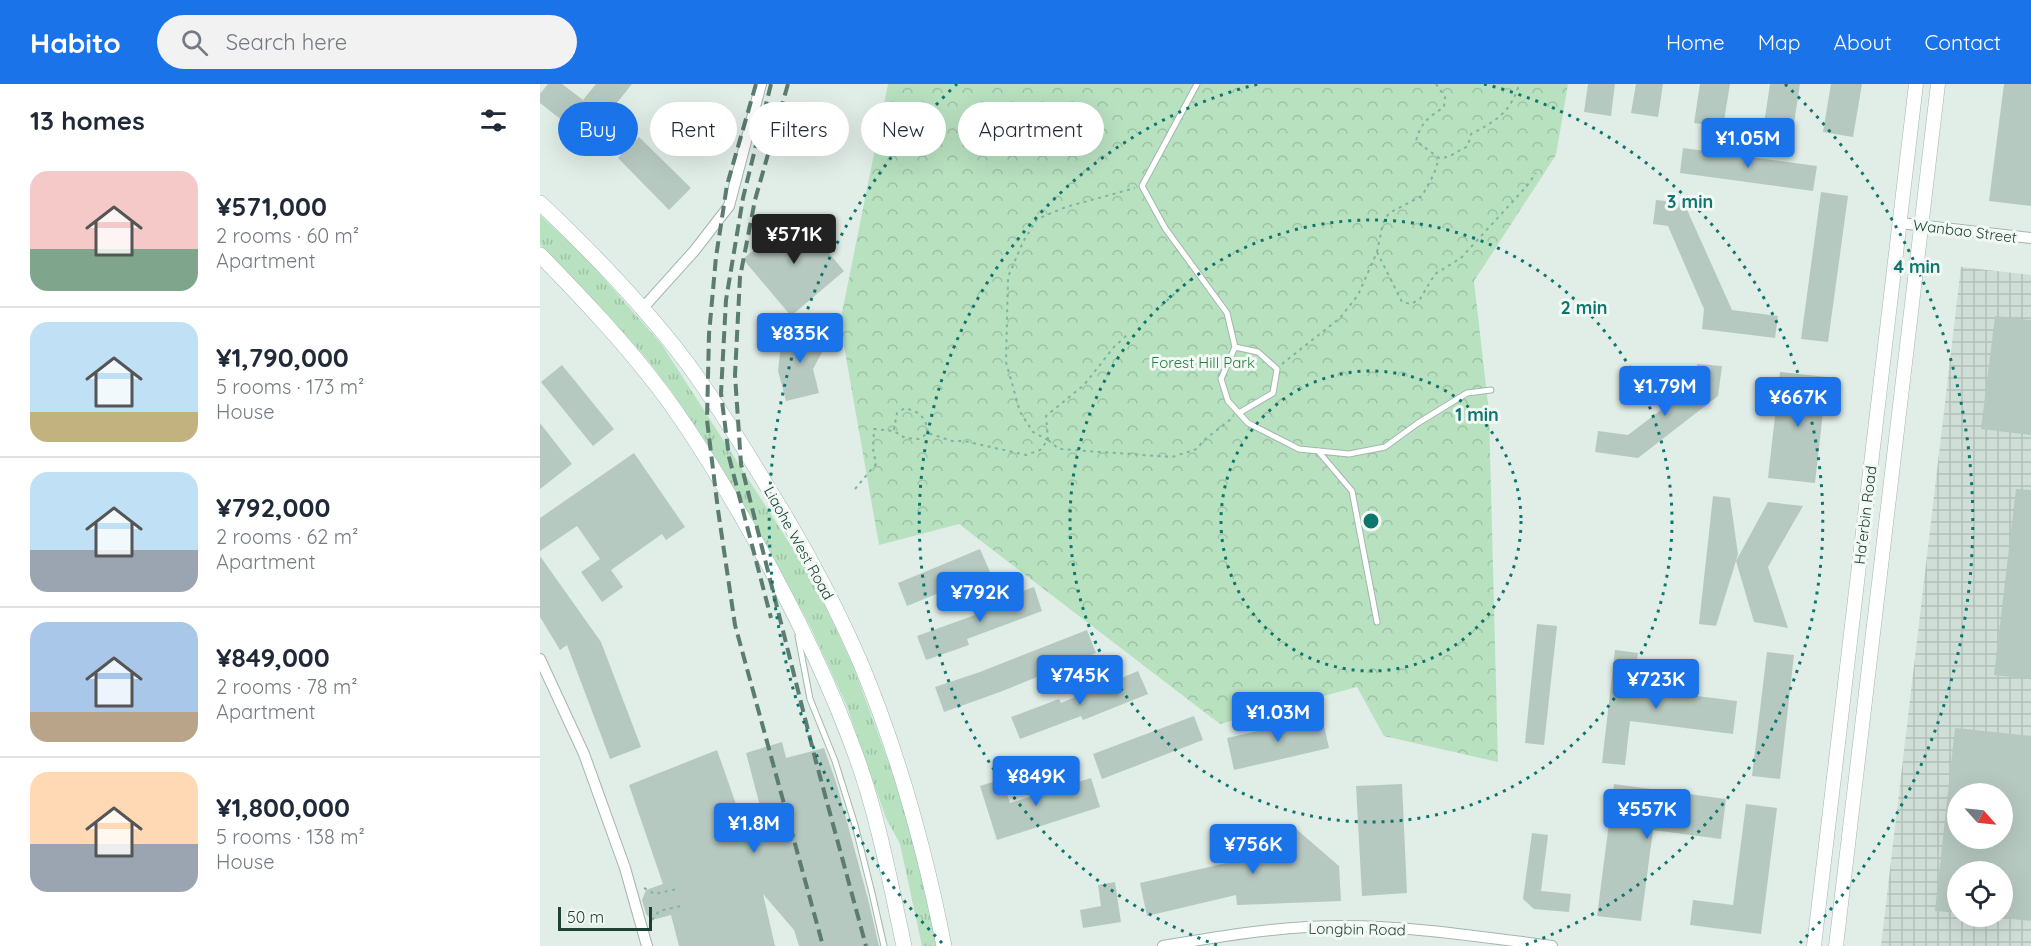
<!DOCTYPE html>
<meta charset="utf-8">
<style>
:root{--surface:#fff;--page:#f2f2f3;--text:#1f2937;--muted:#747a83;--line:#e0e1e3;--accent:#1a73e8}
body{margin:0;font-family:Quicksand,sans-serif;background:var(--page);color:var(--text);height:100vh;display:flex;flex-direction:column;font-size:22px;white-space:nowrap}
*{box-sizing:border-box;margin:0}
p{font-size:20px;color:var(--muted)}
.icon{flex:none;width:33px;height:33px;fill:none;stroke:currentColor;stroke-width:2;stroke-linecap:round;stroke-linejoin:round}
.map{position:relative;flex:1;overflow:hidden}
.side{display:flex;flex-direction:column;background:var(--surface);width:540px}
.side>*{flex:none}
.banner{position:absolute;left:18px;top:18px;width:570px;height:54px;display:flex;gap:12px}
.needle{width:39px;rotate:117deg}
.controls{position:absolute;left:1407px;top:699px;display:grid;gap:12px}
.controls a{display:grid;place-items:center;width:66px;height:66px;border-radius:50%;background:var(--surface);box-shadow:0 6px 24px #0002;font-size:30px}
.scale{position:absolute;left:18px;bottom:15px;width:94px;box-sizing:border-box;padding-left:6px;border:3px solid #1f4035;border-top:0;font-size:16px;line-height:21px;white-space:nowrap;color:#1f4035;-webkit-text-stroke:4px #f2f9f5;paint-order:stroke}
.price{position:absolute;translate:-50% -51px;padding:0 14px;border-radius:6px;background:var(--accent);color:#fff;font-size:20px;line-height:39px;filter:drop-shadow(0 2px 3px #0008)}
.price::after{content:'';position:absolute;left:50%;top:36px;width:18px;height:14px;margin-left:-9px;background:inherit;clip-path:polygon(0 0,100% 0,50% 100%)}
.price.selected{background:#222;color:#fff}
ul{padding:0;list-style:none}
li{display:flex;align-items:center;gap:18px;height:150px;padding:0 30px}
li+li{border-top:2px solid var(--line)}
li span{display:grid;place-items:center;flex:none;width:168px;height:120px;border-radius:18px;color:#555}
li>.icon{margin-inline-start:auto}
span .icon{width:72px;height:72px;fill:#fffc;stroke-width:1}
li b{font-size:26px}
h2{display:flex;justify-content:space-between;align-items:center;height:72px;padding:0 30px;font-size:26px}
.pill{padding:0 21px;border-radius:27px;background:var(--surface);box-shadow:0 6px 24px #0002;font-size:21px;line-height:54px}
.pill.selected{background:var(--accent);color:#fff}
header{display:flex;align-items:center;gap:36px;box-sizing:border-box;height:84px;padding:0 30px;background:var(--accent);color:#fff}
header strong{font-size:28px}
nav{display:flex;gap:33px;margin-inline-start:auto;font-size:21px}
.search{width:420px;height:54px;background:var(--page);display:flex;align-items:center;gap:15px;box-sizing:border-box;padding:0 21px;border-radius:33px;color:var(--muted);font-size:22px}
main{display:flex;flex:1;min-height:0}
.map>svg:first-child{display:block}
</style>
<header>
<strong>Habito</strong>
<div class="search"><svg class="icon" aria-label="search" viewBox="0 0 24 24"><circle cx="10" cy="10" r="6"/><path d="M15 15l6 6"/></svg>Search here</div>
<nav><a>Home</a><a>Map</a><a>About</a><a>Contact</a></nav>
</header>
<main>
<section class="side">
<h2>13 homes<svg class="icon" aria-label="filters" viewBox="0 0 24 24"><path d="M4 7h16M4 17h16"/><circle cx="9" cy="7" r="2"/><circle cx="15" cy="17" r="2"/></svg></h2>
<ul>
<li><span style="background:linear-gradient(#f6c9c9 65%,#7fa58c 0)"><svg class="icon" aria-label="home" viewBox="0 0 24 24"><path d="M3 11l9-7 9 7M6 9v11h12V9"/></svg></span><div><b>¥571,000</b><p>2 rooms · 60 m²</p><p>Apartment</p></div></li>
<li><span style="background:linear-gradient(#bfe0f5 75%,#c2b280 0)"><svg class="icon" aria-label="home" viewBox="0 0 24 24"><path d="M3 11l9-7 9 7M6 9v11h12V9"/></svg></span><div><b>¥1,790,000</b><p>5 rooms · 173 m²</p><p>House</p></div></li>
<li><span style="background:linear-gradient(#bfe0f5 65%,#9aa5b1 0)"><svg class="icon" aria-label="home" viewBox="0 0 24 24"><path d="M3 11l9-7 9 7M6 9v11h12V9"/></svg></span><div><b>¥792,000</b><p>2 rooms · 62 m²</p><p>Apartment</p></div></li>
<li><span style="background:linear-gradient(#a9c7e8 75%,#b9a48a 0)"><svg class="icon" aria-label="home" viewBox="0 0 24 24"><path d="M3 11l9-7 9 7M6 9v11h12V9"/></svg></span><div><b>¥849,000</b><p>2 rooms · 78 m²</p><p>Apartment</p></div></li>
<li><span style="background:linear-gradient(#ffd9b3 60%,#9aa5b1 0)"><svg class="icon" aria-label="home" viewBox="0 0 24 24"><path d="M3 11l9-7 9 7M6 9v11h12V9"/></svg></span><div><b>¥1,800,000</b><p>5 rooms · 138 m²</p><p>House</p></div></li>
</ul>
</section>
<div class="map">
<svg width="1491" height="862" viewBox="0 0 1491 862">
<defs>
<pattern id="industrial-grid" width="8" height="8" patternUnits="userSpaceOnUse" patternTransform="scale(1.5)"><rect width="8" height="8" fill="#cfded6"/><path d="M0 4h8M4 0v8" fill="none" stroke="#b1c0b8"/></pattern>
<pattern id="grass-tufts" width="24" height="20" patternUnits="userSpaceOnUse" patternTransform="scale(1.5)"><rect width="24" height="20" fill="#b8e1c0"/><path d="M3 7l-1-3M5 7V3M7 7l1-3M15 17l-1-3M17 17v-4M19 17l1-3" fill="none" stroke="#9ec2a6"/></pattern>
<pattern id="park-crowns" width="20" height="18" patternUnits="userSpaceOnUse" patternTransform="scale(1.5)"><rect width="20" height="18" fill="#b8e1c0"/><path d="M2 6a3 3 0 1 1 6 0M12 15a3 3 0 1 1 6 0" fill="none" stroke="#9ec2a6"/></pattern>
</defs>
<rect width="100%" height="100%" fill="#e1ede7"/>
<path fill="url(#industrial-grid)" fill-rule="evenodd" d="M1421,183L1491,191V862H1341ZM1418,710H1462V754H1418ZM1418,788H1462V832H1418Z"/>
<path fill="url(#grass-tufts)" d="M0,131L47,175L122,261L272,494L312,579L358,704L373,755L397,862H382L360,760L346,734L306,620L271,544L224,456L135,312L106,274L68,231L0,160Z"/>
<path fill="url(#park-crowns)" d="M348,0H1028L1016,71L934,197L949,329L958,678L844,652L817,603L680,640L419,440L339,461L300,239Z"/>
<path fill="#b6c9c0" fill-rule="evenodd" d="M8,0H22L43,16L56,0H92L47,56L0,19V10Z
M1048,0H1075L1071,32L1044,28Z
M1096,0H1123L1118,33L1091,29Z
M1160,0H1190L1183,43L1154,39Z
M1230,0H1260L1252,52L1223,47Z
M1291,0H1322L1313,53L1283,48Z
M1464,0H1491V122L1449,117Z
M99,53L151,104L129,126L78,74Z
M1143,64L1277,82L1273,107L1140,89Z
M1281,108L1308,112L1288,258L1261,255Z
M1116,116L1144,119L1192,226L1238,232L1235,254L1162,245L1164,225L1128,142L1113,140Z
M256,130L304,187L251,232L203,175Z
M1455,232L1491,236V351L1441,345Z
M256,241L287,259L273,285L279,309L246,317L238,287L240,269Z
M1157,280L1182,282L1178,312L1098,374L1055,368L1058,347L1088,351L1155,300Z
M22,281L74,345L53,362L1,298Z
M1240,288L1287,293L1275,399L1228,394Z
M0,339L32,380L0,405Z
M94,369L145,443L126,456L122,450L71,486L83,503L62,518L41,488L60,475L37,442L0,467V434Z
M1476,405L1491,406V595L1454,591Z
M1173,412L1190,414L1198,470L1196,477L1228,418L1263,422L1228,483L1248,544L1214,538L1196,477L1176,542L1159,540Z
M440,465L450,488L367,522L358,499Z
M0,472L61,558L101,663L70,675L27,561L20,566L0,533Z
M494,503L502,527L427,555L429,561L386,576L377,552L435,531L433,525Z
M997,540L1017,542L1004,661L985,659Z
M547,546L556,569L460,608L404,628L395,603L440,588Z
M1075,566L1098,569L1094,604L1197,617L1193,650L1090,637L1085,681L1062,679Z
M1227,568L1254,571L1240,695L1212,692Z
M598,587L608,610L543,636L541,632L480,655L471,633L519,615L521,619Z
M654,632L663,656L562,695L553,670Z
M782,633L789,664L694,686L687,654Z
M1415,644L1491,652V837L1462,834V788H1418V829L1395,827ZM1418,710H1462V754H1418Z
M242,658L246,674L284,664L297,701L328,815L339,862H259L254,846L223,810L235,862H139L131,831L112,836L106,830L102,816L106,806L123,800L89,701L177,666L210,760L220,722L206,669Z
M551,694L560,723L457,756L440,702L462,695L470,719Z
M862,700L867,809L822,812L816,702Z
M1074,700L1186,715L1181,755L1113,746L1101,837L1057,832Z
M1206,720L1237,724L1221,850L1150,841L1153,816L1193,821Z
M755,744L799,782L801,817L697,821L696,811L607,832L600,799L695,777L694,746Z
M992,749L1008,751L1001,807L1031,810L1029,828L994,825L983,815Z
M575,798L581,838L543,844L540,826L561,822L558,801Z"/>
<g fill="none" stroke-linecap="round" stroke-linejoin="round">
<g stroke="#a3b6ae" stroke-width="7">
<path id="service" d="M657,0L602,102L625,144L687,229L695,263L681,295L688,317L708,339L759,365L809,370L845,363L878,339L927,309L951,306
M695,263L718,268L737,285L733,309L699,329
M778,367L812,407L837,538
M258,552L270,615L295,677L315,741L332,809L344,862"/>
</g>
<g stroke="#a3b6ae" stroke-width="12">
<path id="minor" d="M1360,139L1491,154
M102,225L155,166L189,122L221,0
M0,575L44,670L85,784L107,862
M623,862C682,852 741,842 801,842C872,842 942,853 1012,862"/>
</g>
<g stroke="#a3b6ae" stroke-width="15">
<path id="tertiary" d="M1274,862L1376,0
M1296,862L1398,0"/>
</g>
<g stroke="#9ebaaf" stroke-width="16">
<path id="secondary" d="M0,119C52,168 104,222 147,279C178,321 206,367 233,412C266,466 296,522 321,580C359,671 385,766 404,862
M0,171C41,213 82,256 118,303C151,346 179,393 206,440C248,514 286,589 315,669C338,731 350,798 364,862"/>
</g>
<path stroke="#7eb5a0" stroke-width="2" stroke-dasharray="3 4.5" stroke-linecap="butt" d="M896,0L905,13L904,23C888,34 881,38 876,57L899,74L908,73L928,62L931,50C955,38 972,27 979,0
M837,168L862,218L871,220L880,215L895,190L921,174L986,103L996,89
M621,222L651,195
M742,280L800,234L818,211L837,168L843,139L849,129L882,112L894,90L899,74
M354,346L357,329L365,324C380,328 386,333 388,349
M508,356L493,348L480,328L466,278L468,193L483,158L497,135L526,123L595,104
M508,356L506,332L544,301L574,263L587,251
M315,405L336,380L333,365L334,345L354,347L365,354L379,355L388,349L412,357H424L486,371L500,366L508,356L519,365L632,373L657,365L663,357L691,335
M104,804L115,810L137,805
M112,836L119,827L141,822"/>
<use href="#service" stroke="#fff" stroke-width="5"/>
<use href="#minor" stroke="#fff" stroke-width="10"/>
<use href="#tertiary" stroke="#fff" stroke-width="14"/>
<use href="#secondary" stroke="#fff" stroke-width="15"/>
<path stroke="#5a7c71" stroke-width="4" stroke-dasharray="12 6" stroke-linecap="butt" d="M216,0L187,101L176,173L169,250L167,336L178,426L195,541L283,862
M231,0L203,114L186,216L181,309L189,373L231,534
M248,0L215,116L200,193L195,291L201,380L275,674L326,862"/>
</g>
<g fill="none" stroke="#0f766e" stroke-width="3" stroke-dasharray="3 6">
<circle cx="831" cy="437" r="150"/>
<circle cx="831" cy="437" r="301"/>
<path d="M677 861A451 451 0 0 1 718 0M944 0A451 451 0 0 1 985 861"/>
<path d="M402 859A602 602 0 0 1 417 0M1245 0A602 602 0 0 1 1260 859"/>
</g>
<g text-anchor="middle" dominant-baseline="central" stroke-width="6" stroke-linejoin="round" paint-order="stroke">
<g font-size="15" fill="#1f4035" stroke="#f2f9f5">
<text transform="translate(1425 147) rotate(7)">Wanbao Street</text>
<text transform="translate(1325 431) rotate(-83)">Ha'erbin Road</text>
<text transform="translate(259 459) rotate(61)">Liaohe West Road</text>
<text transform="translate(817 845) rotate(1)">Longbin Road</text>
</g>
<g font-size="15" fill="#257c41" stroke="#f2f9f5">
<text x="663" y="278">Forest Hill Park</text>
</g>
</g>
<circle cx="831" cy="437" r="9" fill="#0f766e" stroke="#f2f9f5" stroke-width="3"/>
<g font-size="18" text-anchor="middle" font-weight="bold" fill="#0f766e" stroke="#f2f9f5" stroke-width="6" stroke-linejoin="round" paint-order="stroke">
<text x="1150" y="124">3 min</text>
<text x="1377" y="189">4 min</text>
<text x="1044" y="230">2 min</text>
<text x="937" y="337">1 min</text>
</g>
</svg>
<div class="controls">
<a><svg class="needle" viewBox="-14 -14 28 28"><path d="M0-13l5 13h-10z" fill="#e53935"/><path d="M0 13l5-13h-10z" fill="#747a83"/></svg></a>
<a><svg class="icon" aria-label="locate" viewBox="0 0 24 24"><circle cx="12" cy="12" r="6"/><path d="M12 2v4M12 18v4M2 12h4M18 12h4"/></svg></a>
</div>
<div class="scale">50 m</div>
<b class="price" style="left:1208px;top:85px">¥1.05M</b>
<b class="price selected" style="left:254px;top:181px">¥571K</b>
<b class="price" style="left:260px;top:280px">¥835K</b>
<b class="price" style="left:1125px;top:333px">¥1.79M</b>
<b class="price" style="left:1258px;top:344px">¥667K</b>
<b class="price" style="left:440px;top:539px">¥792K</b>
<b class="price" style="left:540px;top:622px">¥745K</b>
<b class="price" style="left:1116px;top:626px">¥723K</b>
<b class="price" style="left:738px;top:659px">¥1.03M</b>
<b class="price" style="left:496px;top:723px">¥849K</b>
<b class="price" style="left:1107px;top:756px">¥557K</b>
<b class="price" style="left:214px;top:770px">¥1.8M</b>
<b class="price" style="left:713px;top:791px">¥756K</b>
<div class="banner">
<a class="pill selected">Buy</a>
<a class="pill">Rent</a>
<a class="pill">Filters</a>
<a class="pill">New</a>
<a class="pill">Apartment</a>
</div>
</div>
</main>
